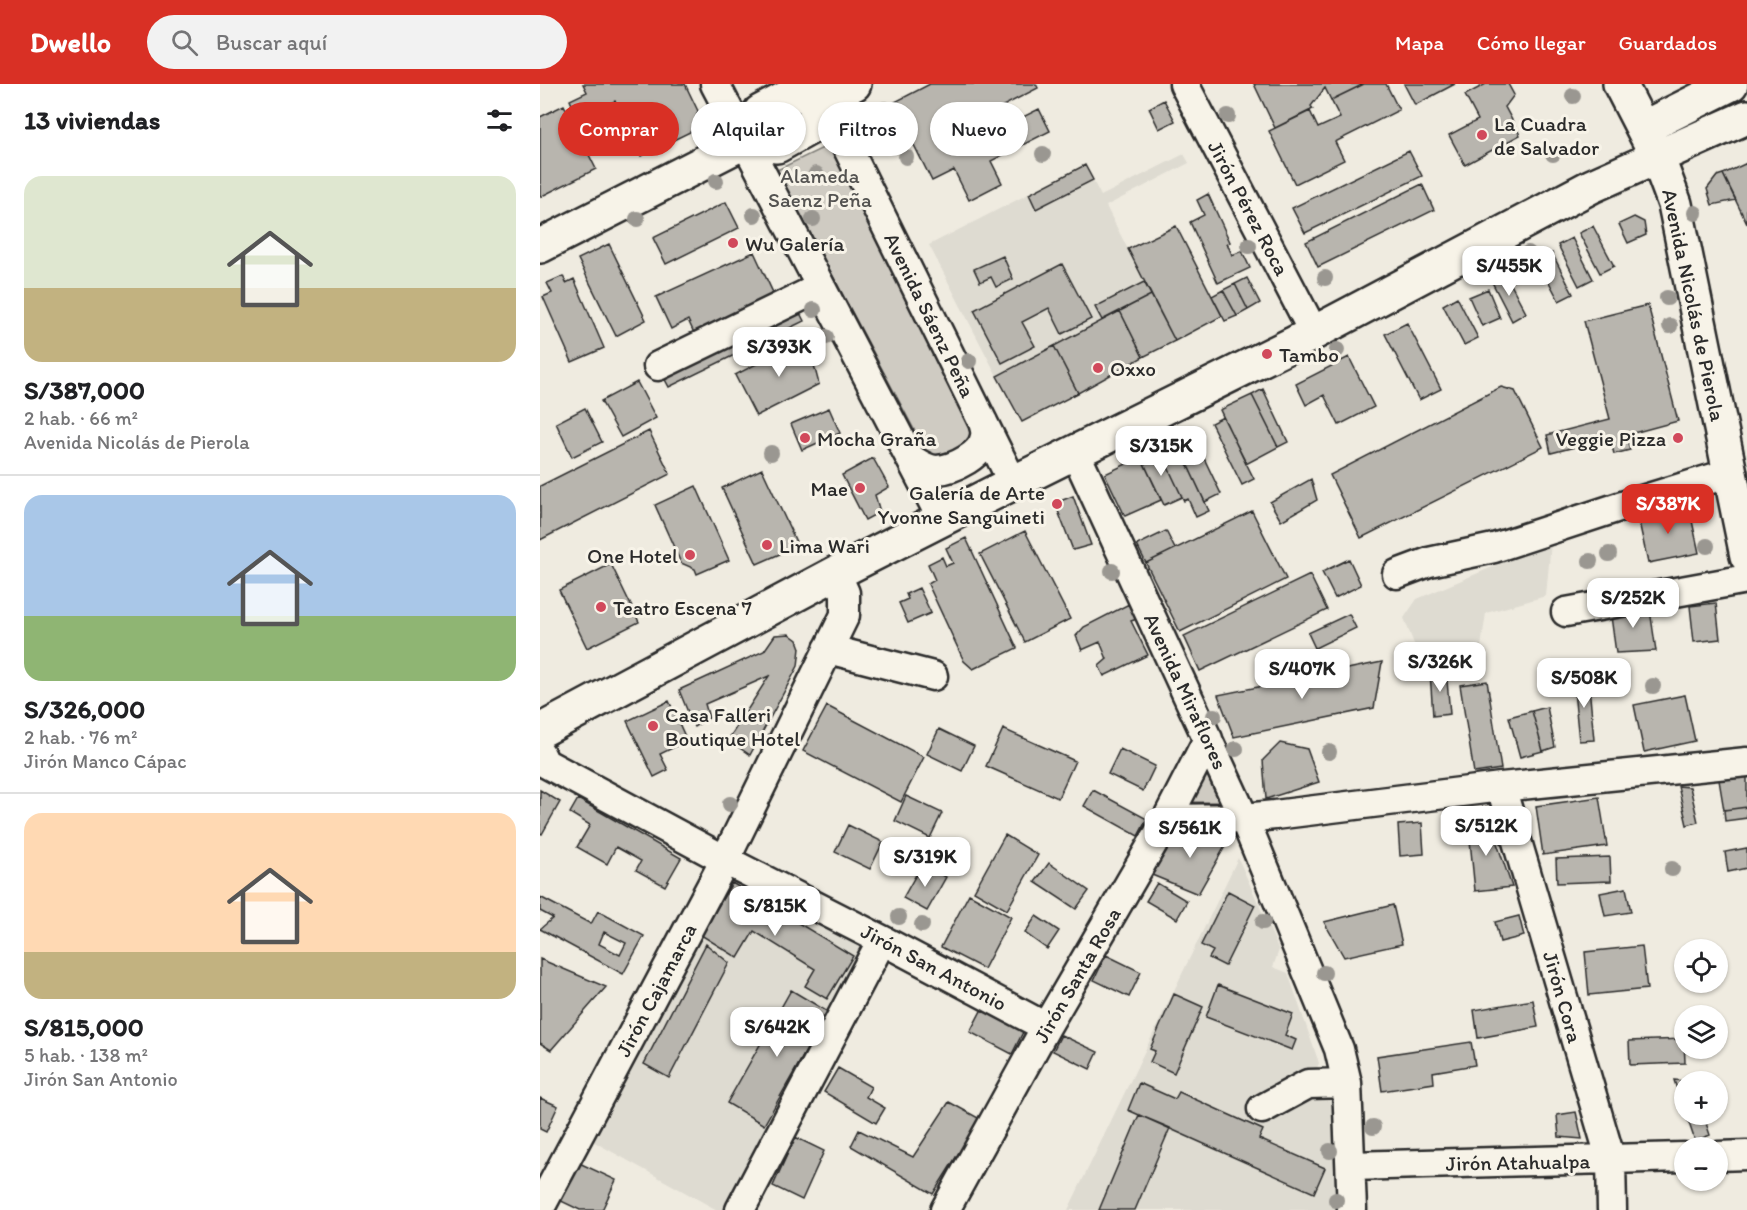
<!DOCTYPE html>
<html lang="es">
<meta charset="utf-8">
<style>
:root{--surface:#fff;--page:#f2f2f2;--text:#202124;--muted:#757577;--line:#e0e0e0;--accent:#d93025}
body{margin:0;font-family:Itim,sans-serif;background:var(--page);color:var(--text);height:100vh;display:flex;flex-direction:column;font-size:22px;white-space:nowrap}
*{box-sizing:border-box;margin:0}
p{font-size:20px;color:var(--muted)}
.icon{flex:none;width:33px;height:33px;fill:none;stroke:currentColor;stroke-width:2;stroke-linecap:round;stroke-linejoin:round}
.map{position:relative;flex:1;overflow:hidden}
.drawer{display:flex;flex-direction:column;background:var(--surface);width:540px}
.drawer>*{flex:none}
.hud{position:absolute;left:18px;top:18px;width:570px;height:54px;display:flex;gap:12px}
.fabs{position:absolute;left:1134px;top:855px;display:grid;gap:12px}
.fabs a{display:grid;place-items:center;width:54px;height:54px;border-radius:50%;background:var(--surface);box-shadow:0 2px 4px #0004;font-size:30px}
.price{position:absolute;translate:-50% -51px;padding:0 14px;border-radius:12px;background:#fff;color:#222;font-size:20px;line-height:39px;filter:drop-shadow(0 2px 3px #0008)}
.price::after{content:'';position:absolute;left:50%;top:36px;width:18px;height:14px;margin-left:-9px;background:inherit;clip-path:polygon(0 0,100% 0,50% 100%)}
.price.active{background:var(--accent);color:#fff}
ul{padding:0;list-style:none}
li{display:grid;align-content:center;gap:12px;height:318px;padding:0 24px}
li+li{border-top:2px solid var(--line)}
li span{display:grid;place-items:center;height:186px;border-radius:18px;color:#555}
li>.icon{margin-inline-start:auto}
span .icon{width:108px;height:108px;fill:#fffc;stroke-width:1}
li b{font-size:26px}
h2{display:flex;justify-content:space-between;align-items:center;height:72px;padding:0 24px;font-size:26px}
.chip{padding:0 21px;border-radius:27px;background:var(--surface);box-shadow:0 2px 4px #0004;font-size:21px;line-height:54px}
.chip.active{background:var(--accent);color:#fff}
header{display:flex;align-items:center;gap:36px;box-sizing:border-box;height:84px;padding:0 30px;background:var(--accent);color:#fff}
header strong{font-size:28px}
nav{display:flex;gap:33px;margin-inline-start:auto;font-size:21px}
.search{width:420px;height:54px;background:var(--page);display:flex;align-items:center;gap:15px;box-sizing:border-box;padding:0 21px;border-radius:33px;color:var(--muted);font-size:22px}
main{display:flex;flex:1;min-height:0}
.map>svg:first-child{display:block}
</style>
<header>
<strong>Dwello</strong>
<div class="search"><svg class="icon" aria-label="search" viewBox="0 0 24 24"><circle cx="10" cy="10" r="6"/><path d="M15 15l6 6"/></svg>Buscar aquí</div>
<nav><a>Mapa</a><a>Cómo llegar</a><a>Guardados</a></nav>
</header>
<main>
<section class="drawer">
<h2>13 viviendas<svg class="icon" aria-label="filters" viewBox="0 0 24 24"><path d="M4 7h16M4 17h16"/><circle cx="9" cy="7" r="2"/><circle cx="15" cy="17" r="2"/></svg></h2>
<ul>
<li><span style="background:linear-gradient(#dfe7d0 60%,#c2b280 0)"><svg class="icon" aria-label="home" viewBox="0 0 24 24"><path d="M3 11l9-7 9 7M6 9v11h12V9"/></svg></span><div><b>S/387,000</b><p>2 hab. · 66 m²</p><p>Avenida Nicolás de Pierola</p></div></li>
<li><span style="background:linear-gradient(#a9c7e8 65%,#8fb573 0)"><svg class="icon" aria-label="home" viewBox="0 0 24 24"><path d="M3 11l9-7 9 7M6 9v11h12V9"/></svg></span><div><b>S/326,000</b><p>2 hab. · 76 m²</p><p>Jirón Manco Cápac</p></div></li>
<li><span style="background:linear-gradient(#ffd9b3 75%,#c2b280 0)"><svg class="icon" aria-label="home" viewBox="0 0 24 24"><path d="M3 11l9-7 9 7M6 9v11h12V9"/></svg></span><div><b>S/815,000</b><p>5 hab. · 138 m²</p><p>Jirón San Antonio</p></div></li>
</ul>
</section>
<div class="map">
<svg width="1207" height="1126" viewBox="0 0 1207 1126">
<rect width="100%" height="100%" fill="#efebe0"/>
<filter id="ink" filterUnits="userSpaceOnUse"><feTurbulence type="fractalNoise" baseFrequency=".0167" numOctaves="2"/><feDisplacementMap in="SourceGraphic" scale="12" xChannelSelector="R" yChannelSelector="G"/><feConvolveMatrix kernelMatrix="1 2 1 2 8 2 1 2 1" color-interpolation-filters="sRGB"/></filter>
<g filter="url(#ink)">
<path fill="#dedbd1" d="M644,70L649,79L566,122L611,211L457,292L389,161L545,81L561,112Z
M1011,458L1006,512L946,529L940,570L881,578L864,534L877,515Z
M698,774L739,866L733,883L748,889L779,979L771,999L776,1012L790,1015L795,1025L796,1126H528Z
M193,792L327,866L184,1126H177L49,1055Z"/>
<path fill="#cfcbc2" stroke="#7d7b76" stroke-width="1.5" d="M291,60L436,347L428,365L403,375L386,368L237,86Z
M669,678L683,718H648Z"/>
<path fill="#b8b5ae" stroke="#2b2b2b" stroke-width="1.5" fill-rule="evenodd" d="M43,0H145L158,27L152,47L101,72L75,17L38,34L30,16L47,8Z
M390,0H496L498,4L461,23L469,40L499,25L510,47L451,77L462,99L429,116L414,86L392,97L353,19Z
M714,0H824L791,16L785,4L771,22L773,25L735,44Z
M824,0H846L859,26L795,58L804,76L755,100L729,47L770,27L778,44L800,34L791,16Z
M864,0H915L875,21Z
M946,0H968L974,11L965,23L980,51L925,81L909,51L938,36L925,11Z
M624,16L635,37L619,45L609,24Z
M24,21L56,85L0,113V33Z
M869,67L882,92L765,149L752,124Z
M1207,79V140L1183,90Z
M545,81L553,96L496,125L489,110Z
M1183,90L1196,116L1172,121L1167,105L1177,92Z
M882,100L894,126L778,183L766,158Z
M668,110L690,158L687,159L692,171L702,167L710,184L678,199L650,138L664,131L657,116Z
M186,118L199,144L126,180L113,154Z
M1094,133L1104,138L1106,151L1088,159L1079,140Z
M636,142L682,232L635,257L588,165Z
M1053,142L1074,182L1060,189L1039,149Z
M1032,154L1053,195L1039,202L1018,161Z
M69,160L106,236L76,252L38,175Z
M214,168L235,213L155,251L148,236L131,245L116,213Z
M1012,169L1033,210L1019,217L998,177Z
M463,172L473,195L456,203L451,193L440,198L434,185Z
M522,180L551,235L522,250L509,224L482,238L495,262L462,279L434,226Z
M965,189L986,229L972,237L951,196Z
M23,192L26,199L34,195L64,264L32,278L3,213L12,209L7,199Z
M707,194L720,219L708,226L695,200Z
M604,198L611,211L562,236L555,223Z
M695,200L708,226L697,232L683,206Z
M948,205L960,234L942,242L929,213Z
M683,206L697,232L685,237L672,212Z
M611,211L635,257L603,273L580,227Z
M917,213L938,254L924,261L903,221Z
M1108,221L1138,337L1086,351L1090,366L1074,370L1070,354L1011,369L1007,351L1070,335L1044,237Z
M257,223L264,237L129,303L121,288Z
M580,227L603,273L538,309L514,262Z
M867,239L901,305L879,316L845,250Z
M267,254L279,300L216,332L195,291Z
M514,262L538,309L482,338L457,292Z
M809,273L834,323L799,341L784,311L766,321L756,300Z
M97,298L116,334L81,353L61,317Z
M961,303L975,307L1003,363L821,454L790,391Z
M723,305L748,358L738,363L712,311Z
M712,311L738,363L706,380L680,326Z
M45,324L62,358L32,373L16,339Z
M289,324L300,349L262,366L251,340Z
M683,333L714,395L702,401L671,339Z
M109,347L130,390L0,456V402Z
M651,347L681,410L665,418L635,354Z
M635,354L669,427L656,433L648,415L644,417L618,362Z
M619,364L642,413L624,421L601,373Z
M601,373L621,416L585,432L565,390Z
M333,374L349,403L335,411L340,428L325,436L302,391Z
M222,385L258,462L217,480L182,404Z
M771,395L777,416L741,437L730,418Z
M156,402L189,476L157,490L155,485L141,479L115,421Z
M533,412L551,461L533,466L515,419Z
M1149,423L1159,469L1108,479L1098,433Z
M712,427L746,495L640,548L606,479Z
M485,447L530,535L485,558L440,470Z
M626,447L635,465L606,479L597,461Z
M426,454L477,564L433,585L424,577L388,500L395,496L388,480L402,473L406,482L413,479L406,464Z
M809,475L821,501L795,514L782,488Z
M71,480L99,538L47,564L19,506Z
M770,491L787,526L660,587L644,552Z
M379,504L391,529L368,539L359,519L368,515L366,510Z
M1109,519L1116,567L1076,569L1070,525Z
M1176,519L1180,555L1154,558L1150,522Z
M589,520L597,535L591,537L608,571L564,592L559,582L567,575L560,558L542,566L536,552L544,543Z
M809,530L816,544L775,564L768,549Z
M249,550L257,556L260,564L258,582L210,671L188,656L229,592L165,620L169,634L154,643L139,606L224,567L235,551Z
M842,578L834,624L694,653L678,611Z
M906,586L910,630L893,632L890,588Z
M1048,591L1054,656L1039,657L1033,597Z
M947,597L961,685L934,689L920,601Z
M1145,611L1155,657L1104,668L1094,621Z
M129,617L147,657L120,670L128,686L114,693L87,637Z
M287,622L384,673L361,718L263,667Z
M1007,623L1015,663L1003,667L992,627Z
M992,627L1003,667L980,673L969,633Z
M399,645L434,662L422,687L387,670Z
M463,645L535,677L518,714L446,682Z
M740,659L767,665L779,698L726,715L723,676Z
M580,665L615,682L603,707L568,690Z
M1207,686V723L1184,726L1178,690Z
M1138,702L1150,703L1158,738L1147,741Z
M0,706L20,718L2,750L0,749Z
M553,706L607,735L598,752L544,722Z
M366,712L402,729L390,754L355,737Z
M1059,713L1067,762L1003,771L996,722Z
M38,715L141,774L125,802L96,786L101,777L76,763L67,780L37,763L50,741L30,729Z
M1207,723V734L1185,737L1184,726Z
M947,730L972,803L935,807L928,736Z
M882,739L884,770L860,772L858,741Z
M308,741L343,758L330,785L295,768Z
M678,746L688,757L658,810L612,791L629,751Z
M465,751L498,771L467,826L434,807Z
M1207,764V784L1188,788L1185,768Z
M1070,773L1071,797L1017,799L1016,775Z
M509,779L549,807L536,825L495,798Z
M382,780L406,793L387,827L363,814Z
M192,799L313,872L287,915L265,902L275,885L214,847L198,874L161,851Z
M617,799L647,817L637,835L606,817Z
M1086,804L1091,828L1065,832L1060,809Z
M688,807L715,821L685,882L669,874L673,867L661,861Z
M429,810L471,833L444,885L401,863Z
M0,813L51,840L58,827L104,852L83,890L0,845L13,834L0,827ZM64,848L86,859L80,871L59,860Z
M853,821L862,860L804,873L784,838Z
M496,832L519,847L507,865L485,849Z
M979,832L984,852L960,858L955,838Z
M166,860L189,879L129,994L104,980Z
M1102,862L1107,905L1049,911L1045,868Z
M566,871L601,888L589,913L554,896Z
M0,875L66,903L11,966L0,959Z
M678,901L753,930L745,951L756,956L752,966L666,933Z
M251,906L288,928L224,1041L187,1019Z
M634,910L663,923L634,989L610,978L615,967L610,965Z
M993,916L998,943L938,954L934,926Z
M443,923L484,946L472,970L430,948Z
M521,951L558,968L550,985L513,967Z
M1144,955L1145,979L1090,981L1089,957Z
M931,958L935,981L893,988L894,999L842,1007L837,972Z
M298,984L331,1003L326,1013L345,1024L336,1039L284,1008Z
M1134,996L1154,998H1144V1027Z
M599,999L635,1015L639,1008L723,1046L719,1055L785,1084L774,1109L588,1026Z
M0,1014L18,1022L6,1048L0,1045Z
M409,1018L440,1035L393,1110L311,1062L319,1046L373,1073Z
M1036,1028L1042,1055L1019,1053L1017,1031Z
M1146,1030H1163L1170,1051L1155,1057Z
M599,1031L630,1044L595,1126H559Z
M255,1053L284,1067L262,1116L233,1102Z
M37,1078L76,1096L62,1126H40L19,1116Z"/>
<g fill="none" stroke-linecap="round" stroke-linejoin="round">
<g stroke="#2b2b2b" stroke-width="33">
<path id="minor" d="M175,0L402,435
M276,0L473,399
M644,0L774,249
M118,282L281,203
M535,368L704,734L799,965L807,999L812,1126
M371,375C379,380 387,386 397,386C414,385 443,371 445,352C446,347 444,342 443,338
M857,490L889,478L954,464L1079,423L1190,389
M1026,528L1207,495
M288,565L393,592
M0,669L5,679L185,776L342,856L506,943
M961,703L1071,1076L1072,1126
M627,735L704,734L735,731L961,703L1207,678
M722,1025L768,1000L807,999
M1178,1072L1207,1071
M811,1082L1144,1073
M0,1124L185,776L305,531V509L296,489
M200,1126L342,856
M405,1126L506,943L627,735L668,655"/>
</g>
<g stroke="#2b2b2b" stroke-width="38">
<path id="major" d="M1080,0L1117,72L1135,120L1207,472
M1103,44L1191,0
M204,58L220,28L254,10L283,15
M0,162L204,58L237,62L271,43L283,15L314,0
M0,647L296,489L473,399L753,260L1052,102L1207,33"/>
</g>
<use href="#minor" stroke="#f7f3e8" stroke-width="28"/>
<use href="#major" stroke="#f7f3e8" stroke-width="33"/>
</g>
<g fill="#9a9791">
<circle cx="1033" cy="12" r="8"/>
<circle cx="345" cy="25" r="8"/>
<circle cx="688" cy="32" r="8"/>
<circle cx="350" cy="59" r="8"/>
<circle cx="503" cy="70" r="8"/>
<circle cx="1013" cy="70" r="8"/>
<circle cx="366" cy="73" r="8"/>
<circle cx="276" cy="90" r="8"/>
<circle cx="176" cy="97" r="8"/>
<circle cx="1155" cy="129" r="8"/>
<circle cx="214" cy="131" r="8"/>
<circle cx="97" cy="135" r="8"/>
<circle cx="273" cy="135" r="8"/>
<circle cx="709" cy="162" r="8"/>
<circle cx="988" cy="169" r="8"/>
<circle cx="944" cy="188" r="8"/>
<circle cx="785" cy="194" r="8"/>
<circle cx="1127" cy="214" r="8"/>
<circle cx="274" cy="226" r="8"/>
<circle cx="1130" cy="242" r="8"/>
<circle cx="286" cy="253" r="8"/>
<circle cx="797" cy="266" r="8"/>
<circle cx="429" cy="277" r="8"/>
<circle cx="231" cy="369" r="8"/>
<circle cx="1167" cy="462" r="8"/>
<circle cx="1069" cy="470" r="8"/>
<circle cx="1050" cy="477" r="8"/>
<circle cx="572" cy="487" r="8"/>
<circle cx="1081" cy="592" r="8"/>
<circle cx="1113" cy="602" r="8"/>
<circle cx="674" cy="632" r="8"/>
<circle cx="696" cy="665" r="8"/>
<circle cx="789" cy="668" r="8"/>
<circle cx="190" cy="720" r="8"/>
<circle cx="1132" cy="785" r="8"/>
<circle cx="359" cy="833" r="8"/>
<circle cx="723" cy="838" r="8"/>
<circle cx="382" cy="841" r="8"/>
<circle cx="784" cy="889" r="8"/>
<circle cx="833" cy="1043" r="8"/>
<circle cx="790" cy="1067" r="8"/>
<circle cx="796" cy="1116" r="8"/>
</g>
</g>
<g fill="#d1495b" stroke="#f7f3e8" stroke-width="2">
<circle cx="942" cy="51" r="6"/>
<circle cx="193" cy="159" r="6"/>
<circle cx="727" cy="270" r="6"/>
<circle cx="558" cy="284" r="6"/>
<circle cx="265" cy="354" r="6"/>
<circle cx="1138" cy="354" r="6"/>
<circle cx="320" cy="404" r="6"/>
<circle cx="517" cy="420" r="6"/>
<circle cx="227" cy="461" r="6"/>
<circle cx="150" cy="471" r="6"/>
<circle cx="61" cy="523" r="6"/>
<circle cx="113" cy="642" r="6"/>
</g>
<g text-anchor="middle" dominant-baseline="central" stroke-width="6" stroke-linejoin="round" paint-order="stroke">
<g font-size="21" fill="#2b2b2b" stroke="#f7f3e8" text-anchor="start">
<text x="954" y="39">La Cuadra<tspan x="954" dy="24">de Salvador</tspan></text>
<text x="205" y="159">Wu Galería</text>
<text x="739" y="270">Tambo</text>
<text x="570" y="284">Oxxo</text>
<text x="277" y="354">Mocha Graña</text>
<text x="1126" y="354" text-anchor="end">Veggie Pizza</text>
<text x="308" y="404" text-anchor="end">Mae</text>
<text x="505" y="408" text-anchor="end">Galería de Arte<tspan x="505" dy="24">Yvonne Sanguineti</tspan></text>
<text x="239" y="461">Lima Wari</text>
<text x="138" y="471" text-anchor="end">One Hotel</text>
<text x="73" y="523">Teatro Escena 7</text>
<text x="125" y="630">Casa Falleri<tspan x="125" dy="24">Boutique Hotel</tspan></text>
</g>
<g font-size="21" fill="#545351" stroke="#f7f3e8">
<text x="280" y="91">Alameda<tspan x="280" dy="24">Saenz Peña</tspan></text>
</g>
<g font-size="21" fill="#2b2b2b" stroke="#f7f3e8">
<text transform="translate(709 124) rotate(62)">Jirón Pérez Roca</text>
<text transform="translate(1154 221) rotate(78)">Avenida Nicolás de Pierola</text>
<text transform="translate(390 231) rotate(64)">Avenida Sáenz Peña</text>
<text transform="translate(646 607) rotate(65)">Avenida Miraflores</text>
<text transform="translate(394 883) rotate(28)">Jirón San Antonio</text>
<text transform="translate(537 891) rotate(-60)">Jirón Santa Rosa</text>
<text transform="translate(116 906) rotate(-62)">Jirón Cajamarca</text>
<text transform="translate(1023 913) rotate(74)">Jirón Cora</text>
<text transform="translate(978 1078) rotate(-1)">Jirón Atahualpa</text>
</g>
</g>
</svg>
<div class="fabs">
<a><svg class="icon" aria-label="locate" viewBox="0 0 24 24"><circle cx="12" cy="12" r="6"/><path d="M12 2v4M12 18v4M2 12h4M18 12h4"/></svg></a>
<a><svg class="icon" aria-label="layers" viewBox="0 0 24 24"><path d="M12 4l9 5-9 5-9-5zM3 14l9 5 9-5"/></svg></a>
<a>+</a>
<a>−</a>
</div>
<b class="price" style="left:969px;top:213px">S/455K</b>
<b class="price" style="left:239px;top:294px">S/393K</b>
<b class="price" style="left:621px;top:393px">S/315K</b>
<b class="price active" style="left:1128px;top:451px">S/387K</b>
<b class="price" style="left:1093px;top:545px">S/252K</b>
<b class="price" style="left:900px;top:609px">S/326K</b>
<b class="price" style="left:762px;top:616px">S/407K</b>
<b class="price" style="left:1044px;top:625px">S/508K</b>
<b class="price" style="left:946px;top:773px">S/512K</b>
<b class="price" style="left:650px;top:775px">S/561K</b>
<b class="price" style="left:385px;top:804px">S/319K</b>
<b class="price" style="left:235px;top:853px">S/815K</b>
<b class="price" style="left:237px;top:974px">S/642K</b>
<div class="hud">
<a class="chip active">Comprar</a>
<a class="chip">Alquilar</a>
<a class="chip">Filtros</a>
<a class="chip">Nuevo</a>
</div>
</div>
</main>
